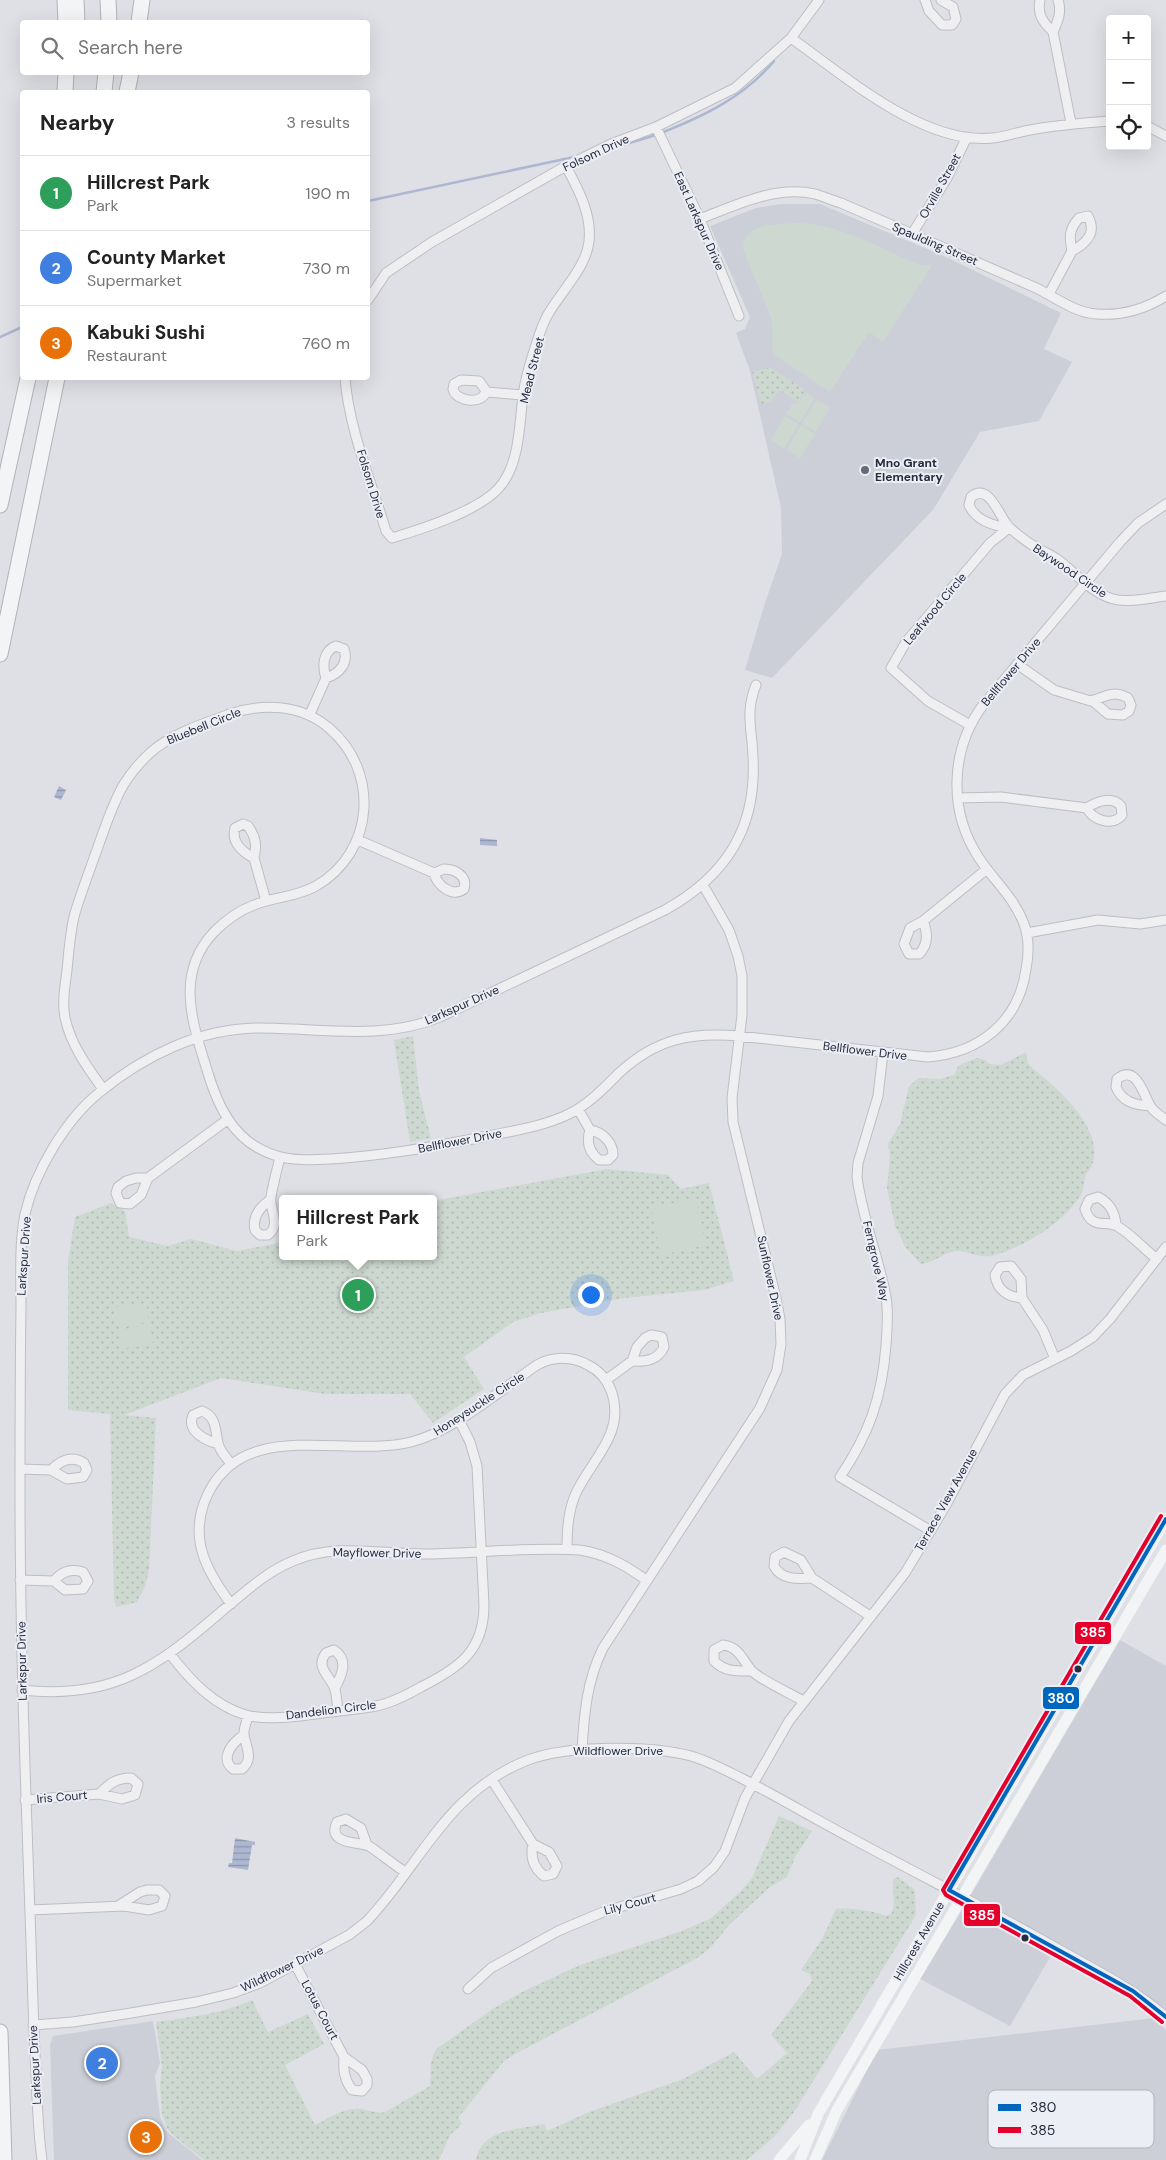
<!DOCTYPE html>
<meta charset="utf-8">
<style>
:root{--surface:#fff;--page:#f2f2f2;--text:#222;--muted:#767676;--line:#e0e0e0;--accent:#676a78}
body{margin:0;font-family:"DM Sans",sans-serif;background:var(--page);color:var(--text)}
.controls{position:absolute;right:15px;top:15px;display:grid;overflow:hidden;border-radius:5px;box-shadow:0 5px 20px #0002}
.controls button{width:45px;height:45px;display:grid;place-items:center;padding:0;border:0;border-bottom:1px solid var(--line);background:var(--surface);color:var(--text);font:25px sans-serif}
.you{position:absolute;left:590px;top:1294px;width:18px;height:18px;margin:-12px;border:4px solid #fff;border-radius:50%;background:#1a73e8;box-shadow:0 0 0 8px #1a73e833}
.badge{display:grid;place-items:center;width:32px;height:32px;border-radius:50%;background:var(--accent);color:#fff;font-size:16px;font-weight:700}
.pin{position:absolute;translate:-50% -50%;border:2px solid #fff;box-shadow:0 1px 5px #0006}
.popup{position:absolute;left:279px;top:1195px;width:158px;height:65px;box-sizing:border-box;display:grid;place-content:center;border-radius:5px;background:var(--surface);filter:drop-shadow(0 1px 4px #0005);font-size:16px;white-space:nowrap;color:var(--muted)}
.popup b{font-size:19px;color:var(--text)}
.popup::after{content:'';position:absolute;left:50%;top:100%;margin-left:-10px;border:10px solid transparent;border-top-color:var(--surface)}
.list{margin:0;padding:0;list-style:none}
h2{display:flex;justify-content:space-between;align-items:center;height:65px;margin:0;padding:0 20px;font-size:21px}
h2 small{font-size:16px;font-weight:400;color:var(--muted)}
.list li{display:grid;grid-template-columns:32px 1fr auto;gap:15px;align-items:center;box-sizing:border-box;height:75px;padding:0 20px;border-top:1px solid var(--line)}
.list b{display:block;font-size:19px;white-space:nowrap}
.list p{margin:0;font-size:16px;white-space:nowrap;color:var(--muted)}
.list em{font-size:16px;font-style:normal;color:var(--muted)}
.icon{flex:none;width:28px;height:28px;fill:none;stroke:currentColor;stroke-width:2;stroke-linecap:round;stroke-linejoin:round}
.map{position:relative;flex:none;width:1166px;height:2160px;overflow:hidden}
.search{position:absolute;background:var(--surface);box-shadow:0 5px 20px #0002;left:20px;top:20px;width:350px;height:55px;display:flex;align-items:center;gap:12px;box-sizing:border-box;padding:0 18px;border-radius:5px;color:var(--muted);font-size:19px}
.panel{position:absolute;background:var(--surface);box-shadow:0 5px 20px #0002;left:20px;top:90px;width:350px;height:290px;border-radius:5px}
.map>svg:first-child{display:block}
.built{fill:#cdcfd8}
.grass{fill:url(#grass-dots)}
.pitch{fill:#cdd8d0}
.water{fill:url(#water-rules)}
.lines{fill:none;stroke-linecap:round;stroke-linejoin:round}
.stream{stroke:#adb7d1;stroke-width:2.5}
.street-casing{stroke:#bdbec3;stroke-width:11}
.highway-casing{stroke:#b1b3ba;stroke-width:17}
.street{stroke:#efeff1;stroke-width:9}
.secondary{stroke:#f3f4f5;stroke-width:11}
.highway{stroke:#f3f4f5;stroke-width:15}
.bus-1-casing{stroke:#eceef5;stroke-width:8}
.bus-2-casing{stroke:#eceef5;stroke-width:8}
.bus-1{stroke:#0065bd;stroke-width:4}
.bus-2{stroke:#e4002b;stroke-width:4}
.poi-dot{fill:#676a78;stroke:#eceef5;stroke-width:2}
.bus-dot{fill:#262b3e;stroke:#eceef5;stroke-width:2}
.labels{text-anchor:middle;stroke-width:4;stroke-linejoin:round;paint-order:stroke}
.street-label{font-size:12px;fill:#262b3e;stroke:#eceef5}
.poi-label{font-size:12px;font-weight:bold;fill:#262b3e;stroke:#eceef5;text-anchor:start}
.key{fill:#eceef5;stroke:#b1b4be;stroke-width:1}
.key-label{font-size:14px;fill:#262b3e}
.line-badge{stroke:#eceef5;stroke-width:2}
.badge-label{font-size:14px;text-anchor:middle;font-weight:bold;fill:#fff}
</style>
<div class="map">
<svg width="1166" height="2160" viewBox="0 0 1166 2160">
<defs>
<pattern id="grass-dots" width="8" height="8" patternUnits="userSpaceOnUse" patternTransform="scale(1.25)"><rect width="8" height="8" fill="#cdd8d0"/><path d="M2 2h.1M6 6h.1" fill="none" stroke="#b0bab4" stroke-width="1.8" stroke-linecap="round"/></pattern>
<pattern id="water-rules" width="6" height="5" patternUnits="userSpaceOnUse" patternTransform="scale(1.25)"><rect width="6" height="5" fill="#adb7d1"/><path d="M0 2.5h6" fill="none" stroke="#8d95ab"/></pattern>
</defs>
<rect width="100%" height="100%" fill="#dfe0e5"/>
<path class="built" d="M781,204H820L944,256L1061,313L1044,349L1072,362L1039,421L980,432L933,510L772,678L745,670L765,603L782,554L781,508L750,371L736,333L745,329L750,317L710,226L756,208Z
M1120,1640L1166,1666V2009L1057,1945L1010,2026L920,1979L964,1907Z
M1154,2018L1166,2030V2160H822L877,2050Z
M153,2021L160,2063L155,2076L160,2117L167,2132L202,2160H54L50,2045L53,2036Z"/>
<path class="grass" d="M770,367L805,390L798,402L779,390L771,402L761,404L752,372Z
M413,1036L419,1091L431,1138L410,1142L394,1040Z
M1026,1052L1028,1064C1051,1084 1079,1105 1091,1135C1094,1143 1096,1156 1092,1165C1091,1168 1088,1171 1086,1174C1083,1181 1085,1189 1080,1196C1065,1222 1020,1250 990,1256C978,1258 968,1251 957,1251C944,1252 934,1263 921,1264L906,1248L895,1226L887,1188L890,1157L888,1144L900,1124L909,1086L919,1078L940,1079L954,1075L959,1065L977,1058L985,1060L990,1064L1001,1065Z
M607,1169L668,1175L681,1189L709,1183L734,1281L704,1290L624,1298L541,1313L513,1322L464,1357L484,1389L433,1423L410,1394H325L221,1378L124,1415L156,1418L149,1571L145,1586L137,1602L116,1607L114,1599L110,1414L68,1410V1261L75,1217L111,1203L125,1211L129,1237L168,1246L191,1239L237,1251L283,1242V1256H433V1201Z
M779,1816L812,1831L795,1857L787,1877L770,1887L729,1925L711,1947L699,1957L515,2054L503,2062L458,2118L462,2124L450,2135L439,2160H204L173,2135L167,2128L162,2114L160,2083L162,2066L156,2022C190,2017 221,2014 252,2000L268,2032L308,2014L324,2044L285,2065L315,2125C329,2118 344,2107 361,2109C369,2110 376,2114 385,2112L430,2086L431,2063L435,2050L494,2008L524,1991L580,1965L679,1932L710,1919L742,1890L752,1878Z
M898,1877L915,1890L916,1914L913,1920L794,2112L774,2137L747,2160H476C482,2128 518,2130 544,2124L547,2131L589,2112L683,2079L734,2052L757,2079L787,2053L771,2035L812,1981L810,1974L801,1970L822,1939L836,1909C844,1907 878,1911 885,1916L891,1914C897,1903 891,1891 894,1879Z"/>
<path class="pitch" d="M793,223C837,222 879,248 919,265H932L883,342L869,332L830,392L773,354L772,320L743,249C745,222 771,226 793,223Z
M806,392L815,398L800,422L786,414L794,402L798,404Z
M817,399L830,408L816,432L802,424Z
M785,416L799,424L784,449L771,440Z
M801,425L815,434L800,458L787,450Z
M696,1198L706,1245L661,1255L651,1208Z
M146,1303L149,1322L118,1326L115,1307Z
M150,1325L153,1344L121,1349L118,1330Z"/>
<path class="water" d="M59,786L66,790L61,800L54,797Z
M480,838L497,840V846L480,845Z
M235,1838L255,1842V1845H252L248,1870L228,1867L229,1863H232Z"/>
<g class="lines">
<path class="stream" d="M661,133C704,116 744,97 774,61
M616,147L656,135
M368,201L574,157
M0,337L22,327"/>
<g class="street-casing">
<path id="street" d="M925,0L929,11L942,25H952L956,19L953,7L941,0
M1040,0C1037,15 1043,22 1053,32
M1053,32L1071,123
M1053,32C1058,21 1062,12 1058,0
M791,38C845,76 923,145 992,138C1005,137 1018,132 1030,130C1056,125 1083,123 1110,121
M1147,126L1166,136
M656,127L700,219L739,316
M1088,216C1097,233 1087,243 1072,251C1069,237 1069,229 1079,218Z
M700,219C736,205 776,185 815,194C824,197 832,200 841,203C905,231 970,259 1034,287C1054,296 1074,313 1097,314C1122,316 1145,309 1166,296
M912,234L947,178L967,137
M1049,294L1072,251
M368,300L386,273L432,242L566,166L611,144L656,127L735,88L791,38L819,0
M345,378C349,429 371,481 386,531L392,538C422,529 476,512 498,489C520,465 519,426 523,396C525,380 530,363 535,348C538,338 542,326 547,316C559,294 587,267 589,241C592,214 578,189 566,166
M461,380L479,381L487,392C485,394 484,396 481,398C472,403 455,399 453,389L454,384Z
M487,392L523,395
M1009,528C994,526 975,520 969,505L971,497C990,481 1000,520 1010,528C1017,534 1025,541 1034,546C1041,551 1050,554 1057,559C1075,572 1091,593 1113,599C1129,603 1149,598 1166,596
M336,646L344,649C349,663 339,674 326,678C322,666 323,651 336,646Z
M1017,664L1054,690L1094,702L1108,714L1123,715L1129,711L1131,705L1128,698C1111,689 1105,698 1090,701
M310,714L326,678
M970,725L928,701L891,668L906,642L990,543L1009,528
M958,798L1001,797L1087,808C1097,801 1112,796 1121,806L1122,815C1113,827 1092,820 1087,808
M243,824L248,826C256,837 257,846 254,858C242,852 231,842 235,828Z
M358,840L434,873
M254,858L266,901
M444,869C455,869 468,876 464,889C452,898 437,885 434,873Z
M923,921C928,933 928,945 919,954H909L904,944L910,928L923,921L987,869
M1027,933L1098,920L1140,924L1166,920
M883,1053L878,1096L858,1163L857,1177C862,1216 877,1253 885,1292C889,1310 887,1328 886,1345C882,1398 869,1434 840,1477L931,1531
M103,1089C87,1067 71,1045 65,1018C62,1002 65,986 67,970C69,951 70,931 75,913C82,890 91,867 99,844C106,824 113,803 124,784C131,773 140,762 150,753C171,734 202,724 230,714C263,703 301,704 329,728C380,771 375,852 316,886C297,897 274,897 254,905C238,911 225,921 214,932C175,973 192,1022 207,1070C218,1107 234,1142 274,1155C292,1161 311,1160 330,1159C382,1156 432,1147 483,1137C512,1131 542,1127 569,1114C589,1104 604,1088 619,1073C656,1039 690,1032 739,1036L928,1057C979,1053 1019,1022 1026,969C1029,954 1029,938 1024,924C1014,897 994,881 979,858C948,811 950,750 983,705L1120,542L1138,523L1166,504
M1150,1106C1135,1105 1122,1102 1116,1087L1117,1079C1137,1063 1144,1097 1151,1107C1154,1112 1161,1116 1166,1120
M578,1109L590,1130C602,1132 613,1142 613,1155L608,1160H599C589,1152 586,1142 590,1130
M148,1178L141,1195L130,1204L120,1203L116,1193L118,1187L126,1181L136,1178H148L227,1120
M270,1200C260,1207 252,1217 255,1230L260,1235H268C282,1224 269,1210 271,1197C273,1184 277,1170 280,1157
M1116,1225C1115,1212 1110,1203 1098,1197L1089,1200L1085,1209C1092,1230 1105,1220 1117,1226C1131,1234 1144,1249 1157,1259
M1022,1298C1008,1297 997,1290 995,1275L1000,1267L1011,1266L1021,1279L1022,1298L1043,1330L1055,1359
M606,1380L632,1361L637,1347L645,1338L651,1335L662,1337L664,1347C658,1360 646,1362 632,1361
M218,1444C205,1440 186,1431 193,1415L202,1411C217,1417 215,1430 218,1443C219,1450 227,1458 231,1464
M20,1469L51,1470L67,1479L83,1477L87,1470L84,1463C72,1455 61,1460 51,1470
M812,1578C798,1579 781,1580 774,1566L775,1557L784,1552L801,1560L812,1578L870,1616
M20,1580L54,1581L65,1590L83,1589L88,1581L83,1572C71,1568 61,1572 54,1581
M231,1604C208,1573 190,1542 204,1503C237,1414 342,1459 411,1442C454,1431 500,1390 537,1365C553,1356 572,1356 588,1365C600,1371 608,1381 612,1393C625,1434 592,1459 576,1493C568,1511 567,1530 567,1549
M170,1654C190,1680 214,1706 246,1715C269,1721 299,1716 323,1713C340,1711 358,1709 376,1706C392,1703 407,1695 421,1687C459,1668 484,1651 484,1605L477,1466L470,1442L459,1420
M752,1671C737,1671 725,1672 714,1661V1650L723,1645C739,1647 742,1659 751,1670C758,1679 792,1694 803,1701
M335,1688C342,1675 349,1660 334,1650L326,1653C314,1668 332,1677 335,1690C337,1697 337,1704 338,1711
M22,1690C113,1700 157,1667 222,1611C245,1592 266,1572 293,1561C337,1542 383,1555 428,1554C478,1553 530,1547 580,1550C606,1554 625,1565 646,1580
M244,1735C233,1742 219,1758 233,1769H242C254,1759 246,1747 244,1735C243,1730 247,1721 248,1716
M582,1750C584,1714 587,1680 603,1648L760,1408L777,1370L781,1344L780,1319L776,1298L733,1122L732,1098L742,1015V976L738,956L729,930L703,885
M492,1780L533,1844L549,1852L557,1866L553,1874L544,1876C534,1868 530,1857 533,1844
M25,1800L99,1794L122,1799L135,1795L138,1784L131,1778C116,1778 109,1784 99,1794
M367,1845L361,1828L346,1819L337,1822C326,1845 360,1842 369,1846C381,1854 393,1864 405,1872
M30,1910L124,1906L149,1910L162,1906L165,1896L159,1890H147L140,1892L118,1906
M295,1964L344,2057L362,2070L367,2079V2085L362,2091L352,2090C344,2079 343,2070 344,2057
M468,1989L491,1968L558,1931L603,1912L681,1889L698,1881L714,1867L725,1851L745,1798L789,1721L905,1573L946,1505L1005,1394L1023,1375L1071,1351L1093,1337L1110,1319L1166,1247
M33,2025L73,2022L131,2013L196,2002L233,1993L260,1983L334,1943L349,1935L367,1921C422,1863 446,1792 528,1760C568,1745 650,1745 691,1756C708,1761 723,1769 739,1777C777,1796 813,1818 851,1838C923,1877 996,1913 1067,1954C1101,1973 1137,1991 1166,2017
M42,2160C38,2131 37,2102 36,2073C33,2020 32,1966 30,1913C25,1772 20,1631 20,1491C20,1430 20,1369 21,1308C21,1278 19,1244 25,1214C35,1171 66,1119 100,1092C145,1055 201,1028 260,1028C320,1028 382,1041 440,1017L665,910C726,876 757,828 753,757C752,729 745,712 756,685"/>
</g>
<g class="highway-casing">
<path id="highway" d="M65,0L66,22
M76,0L77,22
M108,0L109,22
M139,22L142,0
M65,92L66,72
M104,92L106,72
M127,92L131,72
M0,505L28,378
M0,654L57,378
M0,2032L4,2160"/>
</g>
<use href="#street" class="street"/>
<path class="secondary" d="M779,2160L809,2125
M800,2160L818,2114L1166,1519
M815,2160L837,2110L1166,1550"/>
<use href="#highway" class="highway"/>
<g class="bus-1-casing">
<path id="bus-1" d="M1166,1519L949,1890L1133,1991L1166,2017"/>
</g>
<g class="bus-2-casing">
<path id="bus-2" d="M1161,1516L943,1890L946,1895L1130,1996L1162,2022"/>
</g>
<use href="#bus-1" class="bus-1"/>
<use href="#bus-2" class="bus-2"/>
</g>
<circle class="poi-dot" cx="865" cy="470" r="5"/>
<g class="bus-dot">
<circle cx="1078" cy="1669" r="4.5"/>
<circle cx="1025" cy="1938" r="4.5"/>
</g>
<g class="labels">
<g class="street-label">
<text transform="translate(596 153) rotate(-25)" y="4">Folsom Drive</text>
<text transform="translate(940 186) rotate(-61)" y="4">Orville Street</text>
<text transform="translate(699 221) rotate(66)" y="4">East Larkspur Drive</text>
<text transform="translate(935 244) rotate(23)" y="4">Spaulding Street</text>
<text transform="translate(532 370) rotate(-76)" y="4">Mead Street</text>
<text transform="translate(371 484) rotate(73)" y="4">Folsom Drive</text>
<text transform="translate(1070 571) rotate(34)" y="4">Baywood Circle</text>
<text transform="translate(935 609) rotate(-50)" y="4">Leafwood Circle</text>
<text transform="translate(1011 672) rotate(-50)" y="4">Bellflower Drive</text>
<text transform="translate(204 726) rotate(-22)" y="4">Bluebell Circle</text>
<text transform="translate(462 1005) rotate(-24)" y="4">Larkspur Drive</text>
<text transform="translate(865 1051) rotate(7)" y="4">Bellflower Drive</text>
<text transform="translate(460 1141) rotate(-11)" y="4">Bellflower Drive</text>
<text transform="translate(24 1256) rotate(-86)" y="4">Larkspur Drive</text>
<text transform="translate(876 1261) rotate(77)" y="4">Ferngrove Way</text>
<text transform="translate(770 1278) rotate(78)" y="4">Sunflower Drive</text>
<text transform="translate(479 1404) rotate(-33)" y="4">Honeysuckle Circle</text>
<text transform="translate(946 1500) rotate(-61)" y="4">Terrace View Avenue</text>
<text transform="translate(377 1553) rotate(1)" y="4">Mayflower Drive</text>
<text transform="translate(22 1661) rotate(-91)" y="4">Larkspur Drive</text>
<text transform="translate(331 1710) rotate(-7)" y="4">Dandelion Circle</text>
<text x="618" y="1755">Wildflower Drive</text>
<text transform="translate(62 1797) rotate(-5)" y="4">Iris Court</text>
<text transform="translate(630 1904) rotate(-15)" y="4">Lily Court</text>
<text transform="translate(919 1941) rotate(-60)" y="4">Hillcrest Avenue</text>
<text transform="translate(282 1969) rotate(-26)" y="4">Wildflower Drive</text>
<text transform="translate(320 2010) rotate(62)" y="4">Lotus Court</text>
<text transform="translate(35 2065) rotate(-93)" y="4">Larkspur Drive</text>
</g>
<g class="poi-label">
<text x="875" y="467">Mno Grant<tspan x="875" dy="14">Elementary</tspan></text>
</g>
</g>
<rect x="988" y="2090" width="166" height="58" rx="8" class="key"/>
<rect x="998" y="2104" width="23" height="7" fill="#0065bd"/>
<rect x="998" y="2127" width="23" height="6" fill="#e4002b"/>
<g class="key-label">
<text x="1030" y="2112">380</text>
<text x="1030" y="2135">385</text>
</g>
<g class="line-badge">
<rect x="1074" y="1621" width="38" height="24" rx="5" fill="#e4002b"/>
<rect x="1042" y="1686" width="38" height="24" rx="5" fill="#0065bd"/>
<rect x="963" y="1903" width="38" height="24" rx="5" fill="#e4002b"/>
</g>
<g class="badge-label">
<text x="1093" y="1637">385</text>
<text x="1061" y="1703">380</text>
<text x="982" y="1920">385</text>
</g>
</svg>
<div class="controls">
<button>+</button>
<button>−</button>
<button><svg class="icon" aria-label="locate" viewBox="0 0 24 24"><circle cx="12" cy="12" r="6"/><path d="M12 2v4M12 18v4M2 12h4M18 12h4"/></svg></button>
</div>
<div class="you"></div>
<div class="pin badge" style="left:358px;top:1295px;background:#2e9e5b">1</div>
<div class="popup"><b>Hillcrest Park</b>Park</div>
<div class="pin badge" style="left:102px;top:2063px;background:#3f7fe0">2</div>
<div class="pin badge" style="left:146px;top:2137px;background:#e8710a">3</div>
<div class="search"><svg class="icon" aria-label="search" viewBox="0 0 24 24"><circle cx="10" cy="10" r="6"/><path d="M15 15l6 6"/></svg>Search here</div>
<section class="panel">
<h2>Nearby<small>3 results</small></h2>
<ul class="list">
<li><span class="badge" style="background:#2e9e5b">1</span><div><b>Hillcrest Park</b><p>Park</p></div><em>190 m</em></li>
<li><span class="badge" style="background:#3f7fe0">2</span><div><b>County Market</b><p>Supermarket</p></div><em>730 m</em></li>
<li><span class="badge" style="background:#e8710a">3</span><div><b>Kabuki Sushi</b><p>Restaurant</p></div><em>760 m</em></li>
</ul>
</section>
</div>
